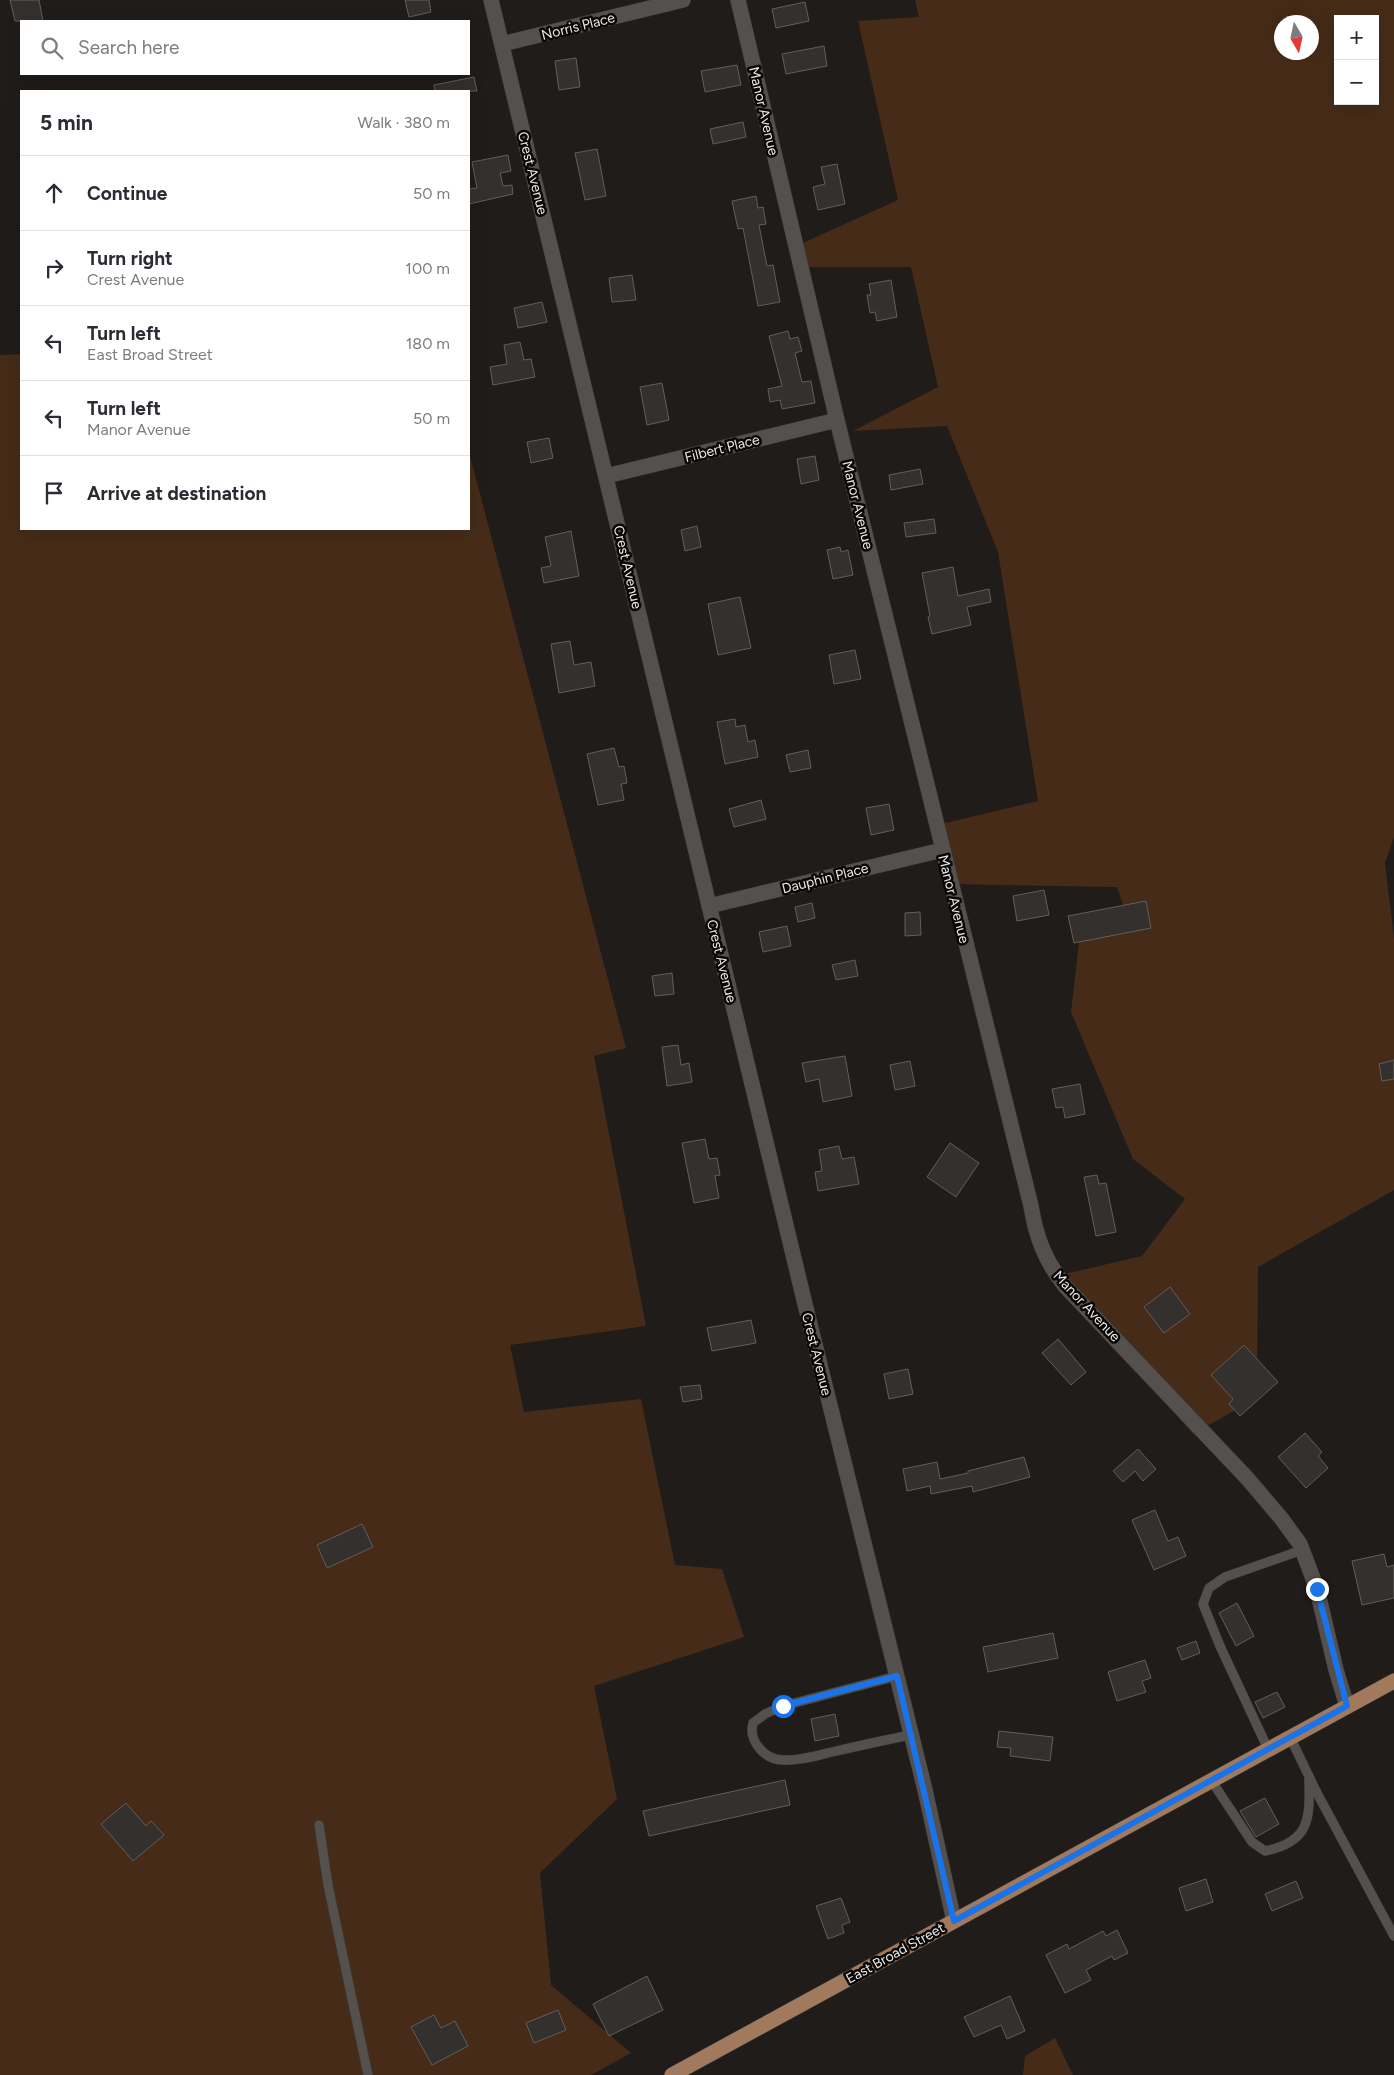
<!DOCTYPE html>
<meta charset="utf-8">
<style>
:root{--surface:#fff;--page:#f7f7f7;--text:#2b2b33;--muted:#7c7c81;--line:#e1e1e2}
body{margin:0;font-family:Figtree,sans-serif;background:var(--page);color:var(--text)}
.controls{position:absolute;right:15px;top:15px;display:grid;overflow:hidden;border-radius:0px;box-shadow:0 5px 20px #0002}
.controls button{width:45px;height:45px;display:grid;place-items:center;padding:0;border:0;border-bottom:1px solid var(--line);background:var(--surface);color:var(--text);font:25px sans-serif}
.compass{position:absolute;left:1274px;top:15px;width:45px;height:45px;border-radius:50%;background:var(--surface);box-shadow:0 5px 20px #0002;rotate:171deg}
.stop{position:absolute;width:15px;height:15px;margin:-11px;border:4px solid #1a73e8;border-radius:50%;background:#fff}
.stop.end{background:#1a73e8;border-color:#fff;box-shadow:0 1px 5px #0008}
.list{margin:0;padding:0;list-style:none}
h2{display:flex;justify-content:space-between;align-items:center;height:65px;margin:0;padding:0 20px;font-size:21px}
h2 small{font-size:16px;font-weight:400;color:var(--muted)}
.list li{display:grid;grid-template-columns:32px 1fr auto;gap:15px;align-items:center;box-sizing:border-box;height:75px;padding:0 20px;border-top:1px solid var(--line)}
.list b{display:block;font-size:19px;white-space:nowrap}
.list p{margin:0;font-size:16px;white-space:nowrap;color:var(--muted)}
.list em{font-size:16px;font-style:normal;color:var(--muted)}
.icon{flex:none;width:28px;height:28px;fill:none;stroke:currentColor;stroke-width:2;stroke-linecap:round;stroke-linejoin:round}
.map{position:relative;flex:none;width:1394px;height:2075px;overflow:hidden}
.search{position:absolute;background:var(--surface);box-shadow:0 5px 20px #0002;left:20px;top:20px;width:450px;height:55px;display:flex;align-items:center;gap:12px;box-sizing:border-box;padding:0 18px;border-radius:0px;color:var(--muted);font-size:19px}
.panel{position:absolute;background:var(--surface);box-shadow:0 5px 20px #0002;left:20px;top:90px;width:450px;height:440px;border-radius:0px}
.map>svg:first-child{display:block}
.green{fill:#462c18;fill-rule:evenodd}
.building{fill:#34302e;stroke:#625e5c}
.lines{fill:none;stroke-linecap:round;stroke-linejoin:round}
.service-casing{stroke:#3b3837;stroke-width:10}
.minor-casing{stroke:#3b3837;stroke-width:16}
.tertiary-casing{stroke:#3b3837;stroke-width:16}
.primary-casing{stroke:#3b3837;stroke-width:16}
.service{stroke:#54504d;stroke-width:9}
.minor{stroke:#54504d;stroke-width:15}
.tertiary{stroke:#54504d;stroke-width:15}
.primary{stroke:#a17a5e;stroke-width:15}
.route{stroke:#1a73e8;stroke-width:6}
.labels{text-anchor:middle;stroke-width:5;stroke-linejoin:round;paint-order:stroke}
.street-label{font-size:14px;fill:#eceae9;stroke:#080706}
</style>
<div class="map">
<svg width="1394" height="2075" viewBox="0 0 1394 2075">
<rect width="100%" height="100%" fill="#1f1c19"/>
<path class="green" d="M915,0H1394V837L1385,863L1394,938V1190L1258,1267L1257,1398L1193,1434L1056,1276L1142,1256L1185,1199L1133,1159L1071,1012L1081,924L1125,910L1117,887L950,884L937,825L1038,801L998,552L947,426L853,431L938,387L911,267H802L796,246L898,200L858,21L919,17ZM1338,19H1375V101H1338ZM1282,22H1312V52H1282Z
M21,354V529H469V452L626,1048L594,1056L646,1326L510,1345L524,1412L641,1399L675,1565L722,1569L744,1637L594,1686L617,1799L540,1873L551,1985L631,2053L591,2075H0V355Z
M1055,2038L1073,2075H1023L1025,2056Z"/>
<path class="building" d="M10,0H39L43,21H15Z
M405,0H429L431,12L409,17Z
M805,2L809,21L776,28L772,9Z
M824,46L827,66L786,74L782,54Z
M576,58L580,87L559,90L555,61Z
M737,65L741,85L705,92L701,71Z
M474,77L477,91H435L434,85Z
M743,122L746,137L713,144L710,129Z
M597,149L606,196L585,200L575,153Z
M508,155L511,171L500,173L503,186L512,185L513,194L469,204V189L477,188L472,162Z
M837,164L845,204L818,210L813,187L825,184L821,167Z
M756,196L758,208L763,207L766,224L759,225L767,266L773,265L780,302L758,306L743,228L738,229L732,201Z
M632,275L636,300L612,302L609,278Z
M891,280L897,317L877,321L875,312L870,313L867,295H871L869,284Z
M542,302L547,322L518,328L514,308Z
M788,331L790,339L798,337L802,351L795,353L802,382L811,381L815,403L782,409L780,400L770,402L768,389L782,386L769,336Z
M520,342L524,360L531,359L535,377L493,385L490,367L507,364L504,345Z
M662,383L669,420L647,425L640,387Z
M549,438L553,458L531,463L527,442Z
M815,456L819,480L801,484L797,459Z
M920,469L923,484L891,490L889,475Z
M934,519L936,533L906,537L904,523Z
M697,526L701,547L685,551L681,530Z
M571,531L579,576L544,583L541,568L551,566L545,537Z
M840,547L841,552L848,550L853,575L833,579L827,550Z
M953,567L958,596L989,589L991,602L967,607L971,625L932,634L928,617L930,616L922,573Z
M740,597L751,648L718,655L708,604Z
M570,641L574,665L591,662L595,686L559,693L551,644Z
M855,650L861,679L834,684L829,655Z
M735,719L736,727L745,725L748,742L755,740L758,757L725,764L717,722Z
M614,748L619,767L624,766L627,783L621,784L624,800L598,805L587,754Z
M808,750L811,768L790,772L786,755Z
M761,800L766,819L734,827L729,809Z
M889,804L894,830L871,835L866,808Z
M1044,890L1049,915L1017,921L1013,896Z
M1146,901L1151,928L1074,943L1068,916Z
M812,903L815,918L798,922L795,907Z
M920,912L921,935L905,936V913Z
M787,926L791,946L763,952L759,932Z
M855,960L858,976L836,980L832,965Z
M672,973L674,994L655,996L652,976Z
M678,1045L681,1065L689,1063L692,1082L667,1086L662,1047Z
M845,1056L852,1096L823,1102L819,1079L806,1082L802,1063Z
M1394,1060V1079L1382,1081L1379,1064Z
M910,1061L915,1086L895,1090L890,1065Z
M1080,1084L1085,1114L1065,1118L1063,1107L1056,1108L1052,1089Z
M705,1139L709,1159L717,1158L720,1175L715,1176L719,1198L694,1203L682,1143Z
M950,1143L979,1163L956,1197L927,1177Z
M839,1146L842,1159L854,1157L859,1184L818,1191L815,1172L822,1171L819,1150Z
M1097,1175L1099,1184L1106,1183L1116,1232L1096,1236L1084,1177Z
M1170,1287L1190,1314L1164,1333L1144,1307Z
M751,1320L756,1343L712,1351L707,1328Z
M1058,1339L1086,1372L1071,1385L1042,1353Z
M1244,1345L1278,1382L1240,1416L1229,1404L1233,1399L1211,1375Z
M908,1369L913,1394L889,1399L884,1374Z
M700,1385L702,1399L683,1402L680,1387Z
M1305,1433L1322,1452L1318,1456L1328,1468L1306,1488L1278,1457Z
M1138,1449L1156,1469L1143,1481L1135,1471L1123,1482L1113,1471Z
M1024,1457L1030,1477L973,1492L972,1486L931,1494L930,1486L907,1491L903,1469L937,1462L940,1479L968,1473V1471Z
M1155,1510L1168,1541L1178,1537L1186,1556L1154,1570L1132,1520Z
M362,1524L373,1547L327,1568L317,1545Z
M1384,1554L1387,1567L1394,1565V1598L1362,1605L1352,1561Z
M1237,1603L1254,1636L1236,1646L1219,1613Z
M1053,1633L1058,1658L988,1672L983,1647Z
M1196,1641L1200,1653L1182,1660L1177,1648Z
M1145,1660L1151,1678L1142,1681L1146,1692L1117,1701L1108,1672Z
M1277,1692L1285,1707L1263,1718L1255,1702Z
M835,1714L839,1736L815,1741L811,1719Z
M999,1731L1053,1737L1050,1761L1010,1756L1011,1748L997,1747Z
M785,1780L790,1805L649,1836L643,1811Z
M1265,1798L1279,1824L1256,1837L1240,1811Z
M126,1803L146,1826L151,1821L164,1835L133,1861L101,1824Z
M1206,1879L1213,1902L1186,1911L1179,1888Z
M1296,1881L1303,1898L1272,1911L1265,1894Z
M841,1898L850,1922L842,1925L844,1933L828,1939L816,1906Z
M1117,1930L1128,1953L1114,1960L1112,1956L1086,1970L1091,1980L1065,1993L1046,1955L1067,1944L1069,1949L1103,1931L1106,1936Z
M647,1976L663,2010L609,2036L593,2004Z
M1010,1996L1025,2031L1007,2039L1001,2025L974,2037L964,2017Z
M558,2010L566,2030L534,2043L526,2023Z
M434,2015L441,2028L455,2021L468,2046L432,2065L411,2027Z"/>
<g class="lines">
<g class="service-casing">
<path id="service" d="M897,1676L783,1706L765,1714L753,1723C748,1741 765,1760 783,1760C799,1761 816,1756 832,1752C858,1746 885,1740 911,1735
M1290,1737L1317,1793L1394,1936
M1268,1749L1220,1646L1203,1604L1209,1588L1225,1577L1302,1550
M1211,1780L1252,1842L1265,1851C1310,1842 1310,1819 1309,1779
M319,1825L328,1885L368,2075"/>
</g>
<g class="minor-casing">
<path id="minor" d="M738,0L837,420L1031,1206C1036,1237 1045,1261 1065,1286L1247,1478L1281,1518L1300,1544L1317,1589L1336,1670L1347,1706
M502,44L683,0
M606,476L837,420
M709,906L942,850"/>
</g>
<g class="tertiary-casing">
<path id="tertiary" d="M491,0L804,1300L925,1790L954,1921"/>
</g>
<g class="primary-casing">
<path id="primary" d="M672,2075L1394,1681"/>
</g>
<use href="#service" class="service"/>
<use href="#minor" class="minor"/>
<use href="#tertiary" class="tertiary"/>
<use href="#primary" class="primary"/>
</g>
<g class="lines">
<path class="route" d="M783,1706L897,1676L954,1921L1347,1706L1317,1589"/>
</g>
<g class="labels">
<g class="street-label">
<text transform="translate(578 26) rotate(-14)" y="5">Norris Place</text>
<text transform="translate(764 111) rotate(77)" y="5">Manor Avenue</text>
<text transform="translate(533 173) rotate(76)" y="5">Crest Avenue</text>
<text transform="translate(722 448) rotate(-14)" y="5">Filbert Place</text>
<text transform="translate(858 505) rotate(76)" y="5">Manor Avenue</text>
<text transform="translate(628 567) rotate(77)" y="5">Crest Avenue</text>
<text transform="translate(825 878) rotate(-14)" y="5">Dauphin Place</text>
<text transform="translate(954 899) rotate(76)" y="5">Manor Avenue</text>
<text transform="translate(722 961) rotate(76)" y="5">Crest Avenue</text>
<text transform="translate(1087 1306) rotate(47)" y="5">Manor Avenue</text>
<text transform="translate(817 1354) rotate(76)" y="5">Crest Avenue</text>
<text transform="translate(895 1953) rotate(-29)" y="5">East Broad Street</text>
</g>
</g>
</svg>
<div class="controls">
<button>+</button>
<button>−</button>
</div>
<svg class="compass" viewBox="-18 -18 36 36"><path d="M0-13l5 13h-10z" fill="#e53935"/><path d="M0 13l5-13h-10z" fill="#7c7c81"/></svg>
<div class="stop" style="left:783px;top:1706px"></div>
<div class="stop end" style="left:1317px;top:1589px"></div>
<div class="search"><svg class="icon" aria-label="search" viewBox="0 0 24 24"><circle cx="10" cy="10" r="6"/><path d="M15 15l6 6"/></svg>Search here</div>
<section class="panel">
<h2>5 min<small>Walk · 380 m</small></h2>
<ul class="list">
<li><svg class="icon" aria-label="ahead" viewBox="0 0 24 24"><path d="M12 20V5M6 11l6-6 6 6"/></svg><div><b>Continue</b></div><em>50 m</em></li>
<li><svg class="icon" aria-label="right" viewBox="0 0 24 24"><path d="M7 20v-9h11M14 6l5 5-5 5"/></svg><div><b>Turn right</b><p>Crest Avenue</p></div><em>100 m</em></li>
<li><svg class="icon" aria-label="left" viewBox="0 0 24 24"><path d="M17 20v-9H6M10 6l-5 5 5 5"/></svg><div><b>Turn left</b><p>East Broad Street</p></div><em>180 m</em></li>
<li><svg class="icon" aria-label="left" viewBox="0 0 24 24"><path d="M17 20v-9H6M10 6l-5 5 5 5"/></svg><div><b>Turn left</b><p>Manor Avenue</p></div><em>50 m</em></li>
<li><svg class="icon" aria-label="arrive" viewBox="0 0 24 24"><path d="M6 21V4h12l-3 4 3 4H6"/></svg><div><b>Arrive at destination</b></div></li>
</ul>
</section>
</div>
